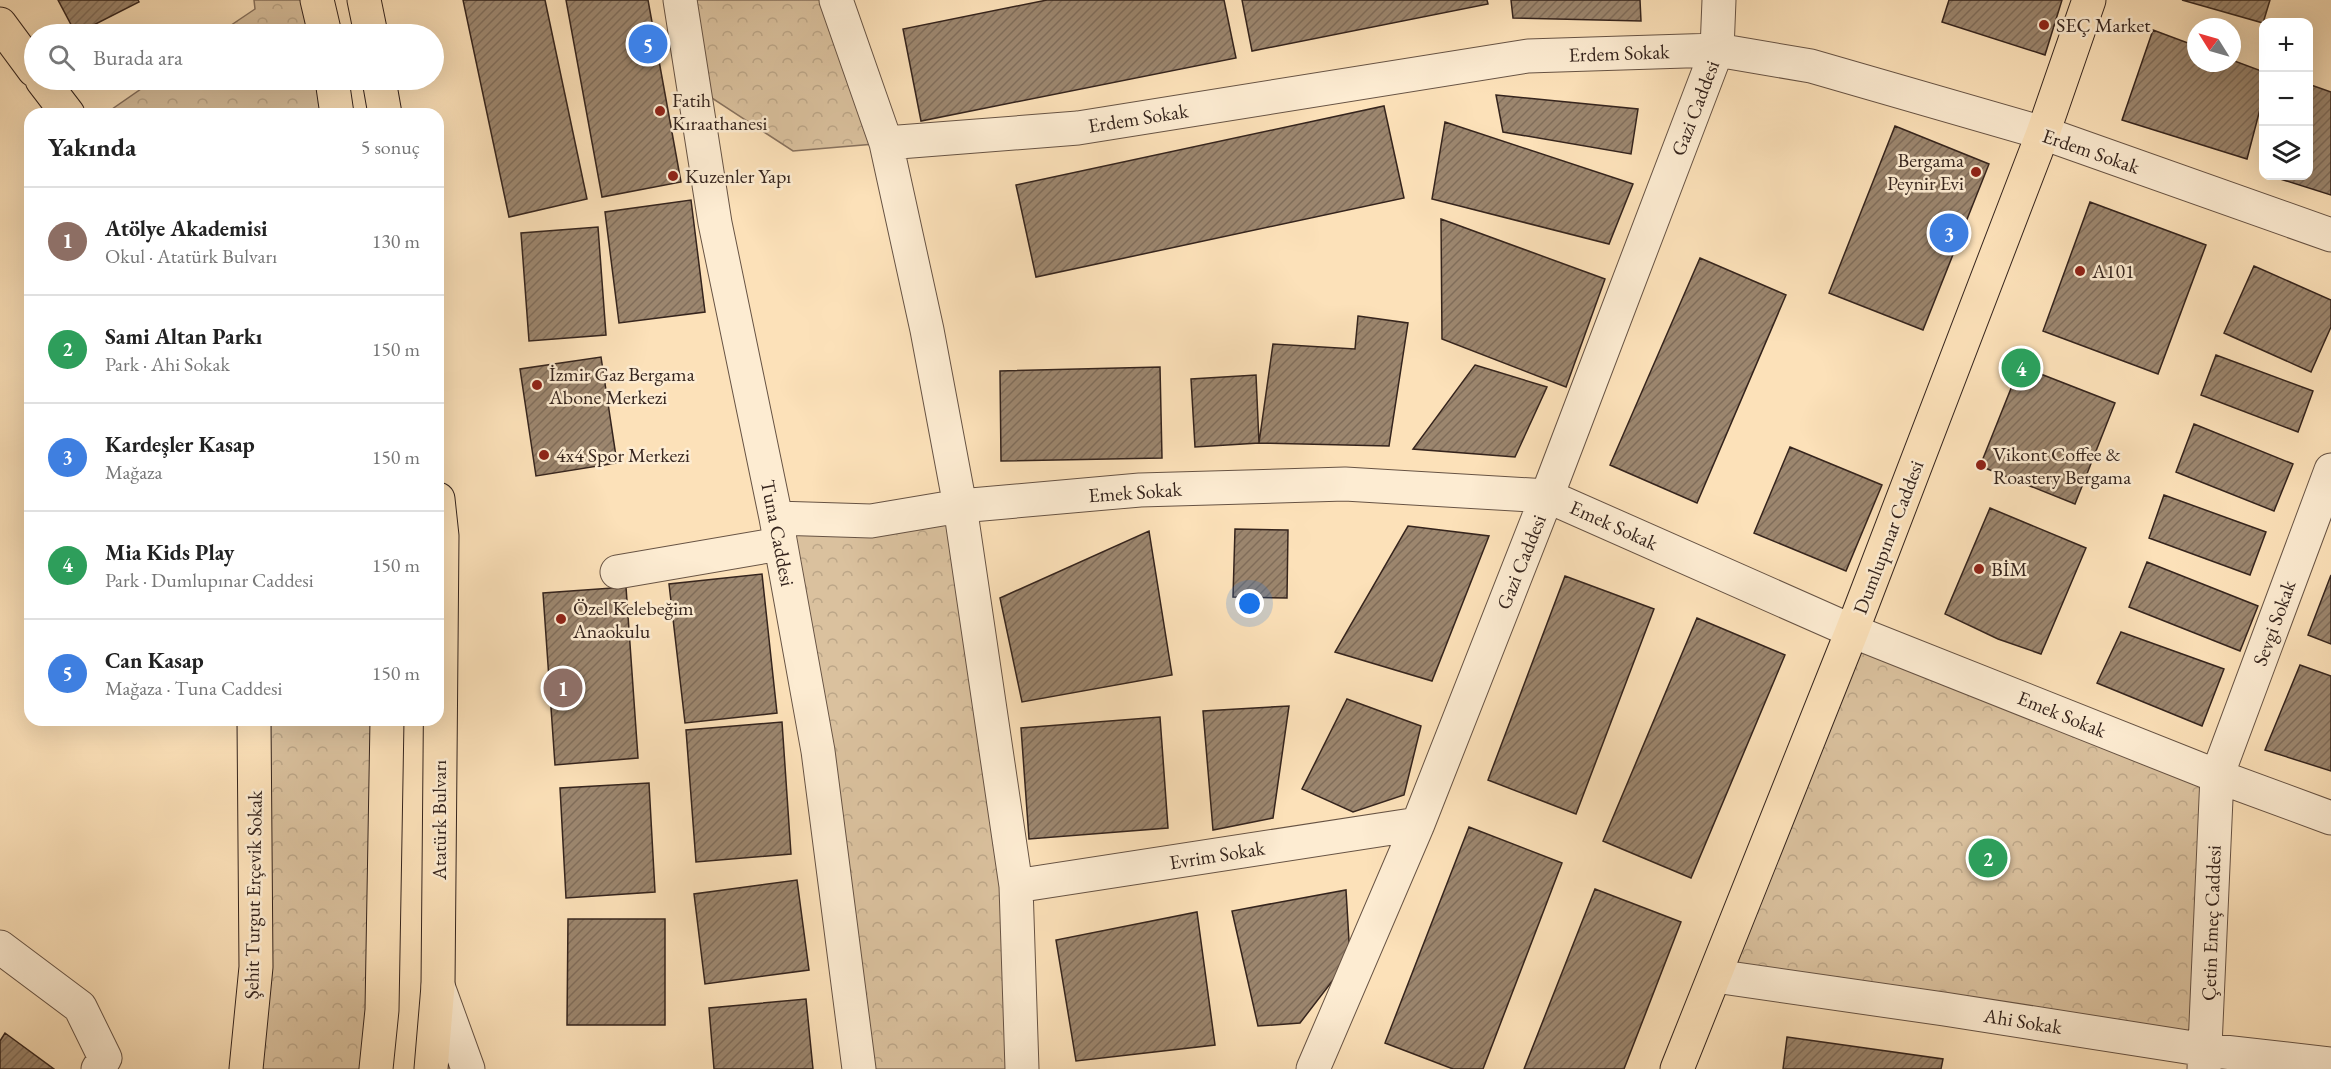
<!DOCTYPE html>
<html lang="tr">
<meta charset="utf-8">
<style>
:root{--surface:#fff;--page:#f2f2f2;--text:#222;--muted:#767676;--line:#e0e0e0;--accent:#111827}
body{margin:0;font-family:"EB Garamond",serif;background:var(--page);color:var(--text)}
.controls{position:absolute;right:18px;top:18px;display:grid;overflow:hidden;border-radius:12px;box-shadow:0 6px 24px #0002}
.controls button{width:54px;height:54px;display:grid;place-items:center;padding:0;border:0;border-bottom:2px solid var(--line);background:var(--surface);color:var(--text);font:30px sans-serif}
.compass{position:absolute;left:2187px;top:18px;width:54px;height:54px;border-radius:50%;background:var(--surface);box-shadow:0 6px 24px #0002;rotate:307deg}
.you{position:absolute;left:1250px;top:604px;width:21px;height:21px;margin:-15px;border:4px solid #fff;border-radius:50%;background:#1a73e8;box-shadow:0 0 0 9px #1a73e833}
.badge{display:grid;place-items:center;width:39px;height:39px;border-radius:50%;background:var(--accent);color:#fff;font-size:20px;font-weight:700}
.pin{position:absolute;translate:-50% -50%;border:3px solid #fff;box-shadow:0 2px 6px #0006}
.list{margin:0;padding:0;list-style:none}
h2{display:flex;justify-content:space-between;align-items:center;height:78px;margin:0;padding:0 24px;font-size:26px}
h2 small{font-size:20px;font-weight:400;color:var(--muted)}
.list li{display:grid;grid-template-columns:39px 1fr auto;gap:18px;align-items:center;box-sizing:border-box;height:108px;padding:0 24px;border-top:2px solid var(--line)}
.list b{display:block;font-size:22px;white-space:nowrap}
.list p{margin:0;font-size:20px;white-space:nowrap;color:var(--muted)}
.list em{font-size:20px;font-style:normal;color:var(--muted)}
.icon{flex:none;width:33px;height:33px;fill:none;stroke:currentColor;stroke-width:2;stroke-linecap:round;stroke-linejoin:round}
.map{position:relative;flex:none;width:2331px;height:1069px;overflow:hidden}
.search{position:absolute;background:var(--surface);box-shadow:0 6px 24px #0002;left:24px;top:24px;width:420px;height:66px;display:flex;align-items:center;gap:15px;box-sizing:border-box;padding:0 21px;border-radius:33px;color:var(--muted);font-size:22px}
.panel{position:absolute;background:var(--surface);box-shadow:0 6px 24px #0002;left:24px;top:108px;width:420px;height:618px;border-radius:18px}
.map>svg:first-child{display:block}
.forest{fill:url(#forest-crowns);stroke:#88725e;stroke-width:1.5}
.building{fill:url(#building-hatch);stroke:#35241d;stroke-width:1.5}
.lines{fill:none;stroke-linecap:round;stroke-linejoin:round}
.minor-casing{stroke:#675344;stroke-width:35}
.major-casing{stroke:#35241d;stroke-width:35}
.minor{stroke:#fdecd2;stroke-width:33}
.major{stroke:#fce1b9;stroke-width:33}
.poi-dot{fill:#8f2418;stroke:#fdecd2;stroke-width:2}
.labels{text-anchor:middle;stroke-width:5;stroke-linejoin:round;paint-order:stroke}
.poi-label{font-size:20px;fill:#35241d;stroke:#fdecd2;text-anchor:start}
.street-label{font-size:20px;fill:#35241d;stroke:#fdecd2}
</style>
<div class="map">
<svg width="2331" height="1069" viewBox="0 0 2331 1069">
<defs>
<pattern id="forest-crowns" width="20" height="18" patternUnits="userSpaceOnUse" patternTransform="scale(1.5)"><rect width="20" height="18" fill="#dac19e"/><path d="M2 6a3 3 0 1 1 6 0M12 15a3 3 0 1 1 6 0" fill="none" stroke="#bca688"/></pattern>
<pattern id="building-hatch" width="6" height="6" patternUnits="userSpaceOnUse" patternTransform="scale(1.5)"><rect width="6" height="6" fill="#9c866e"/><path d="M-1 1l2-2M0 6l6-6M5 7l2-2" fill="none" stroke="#806d5a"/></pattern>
</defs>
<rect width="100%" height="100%" fill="#fce1b9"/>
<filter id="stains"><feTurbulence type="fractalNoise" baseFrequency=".00333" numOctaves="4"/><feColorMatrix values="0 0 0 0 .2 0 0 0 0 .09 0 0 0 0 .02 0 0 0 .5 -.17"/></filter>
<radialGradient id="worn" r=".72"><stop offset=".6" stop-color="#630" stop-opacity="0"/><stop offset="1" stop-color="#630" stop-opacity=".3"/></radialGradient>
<path class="forest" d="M254,0H317L325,34H218L255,9Z
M680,0H836L886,143L793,151L695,87Z
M154,80H332L337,114H105Z
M960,506L1022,1069H860L776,518Z
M1852,631L2217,776L2206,1050L1715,976Z
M254,720H387L376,1069H246Z"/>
<path class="building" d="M58,0H138L139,2L76,34Z
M463,0H545L587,199L509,217Z
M566,0H648L681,182L602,197Z
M1047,0H1224L1236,58L921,121L903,29Z
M1242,0H1487L1488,4L1252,51Z
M1511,0H1640L1641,21L1513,18Z
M1949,0H2062L2045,55L1942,22Z
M2182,0H2270L2263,23Z
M2153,30L2196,46V63H2232V60L2264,72V94L2247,159L2122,120Z
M2311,85L2331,92V195L2277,178L2278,176H2308V93Z
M1496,95L1638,109L1631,154L1503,132Z
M1384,106L1404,198L1036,277L1016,185Z
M1445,122L1633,184L1609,244L1432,199Z
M1895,126L1989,164L1923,330L1829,293Z
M691,200L705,312L619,323L605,212Z
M2090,202L2206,245L2158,374L2043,331Z
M1441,219L1605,279L1566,387L1442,339Z
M598,227L606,335L529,341L521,233Z
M1700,258L1786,295L1697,503L1610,465Z
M2254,266L2331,300V327L2311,372L2224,333Z
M1358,316L1408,323L1389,446L1259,443L1273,344L1355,349Z
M2216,355L2313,391L2298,432L2201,395Z
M601,357L617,463L536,476L520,369Z
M1475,365L1547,387L1515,457L1413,449Z
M2020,366L2115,403L2075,504L1980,466Z
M1160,367L1162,458L1001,461L1000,371Z
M1256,375L1259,443L1195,447L1191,379Z
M2194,424L2293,464L2274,511L2176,472Z
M1790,447L1882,485L1846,571L1754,533Z
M2164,495L2266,532L2250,575L2149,538Z
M1990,508L2086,548L2041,654L1998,639L1945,614Z
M1408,526L1489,536L1432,681L1335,652Z
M1235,529L1288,530L1287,598L1233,597Z
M1149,531L1172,675L1022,702L1000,598Z
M2147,562L2258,606L2240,651L2129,607Z
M762,574L777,713L685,723L669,584Z
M2331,575V644L2308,635Z
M1565,576L1654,609L1576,814L1488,780Z
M626,587L638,758L555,765L543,593Z
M1697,618L1785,655L1691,878L1603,841Z
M2121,632L2224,669L2202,726L2097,683Z
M2300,665L2331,676V771L2265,750Z
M1347,699L1421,726L1404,795L1353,812L1302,789Z
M1289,706L1273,818L1213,830L1203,711Z
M1160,717L1168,828L1029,839L1021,728Z
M782,722L791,854L696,862L686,730Z
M649,783L655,892L566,898L560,788Z
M1469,827L1562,863L1483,1069H1453L1385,1043Z
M797,880L809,970L705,984L694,894Z
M1595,889L1681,922L1624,1069H1524Z
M1346,890L1350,958L1300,1023L1258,1026L1232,911Z
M1197,912L1215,1045L1076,1061L1056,940Z
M568,919H665V1025H567Z
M806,999L813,1069H714L709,1008Z
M5,1033L54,1069H0V1041Z
M1787,1037L1943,1059L1941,1069H1783Z"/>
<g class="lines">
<g class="minor-casing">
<path id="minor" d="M680,0L715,223L776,518L818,751L859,1069
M836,0L886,143L927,330L960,506L1016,886L1022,1069
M886,143L1078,128L1528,56L1717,50L1811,66L2043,133L2331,235
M776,518L871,521L960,506L1140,490L1345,484L1547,496L1852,631L2217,776L2331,818
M617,572L780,544
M1016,886L1418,824
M0,947L80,1007L105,1058L98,1069
M1715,976L1944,1009L2206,1050L2331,1064
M438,986L468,1069
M1313,1069L1418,824L1547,496L1717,50L1719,0
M2204,1069L2217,776L2331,470"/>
</g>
<g class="major-casing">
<path id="major" d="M317,0L325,34
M364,0L371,34
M0,24L34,70
M42,80L68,114
M332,80L337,114
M379,80L385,114
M246,1069L256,967L254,720
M376,1069L382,1010L387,720
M431,1069L438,986L442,536L438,499
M1677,1069L1852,631L2043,133L2089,0"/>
</g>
<use href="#minor" class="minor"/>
<use href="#major" class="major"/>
</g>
<g class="poi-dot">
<circle cx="2044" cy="25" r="6"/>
<circle cx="660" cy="111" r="6"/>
<circle cx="1976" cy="172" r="6"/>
<circle cx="673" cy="176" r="6"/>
<circle cx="2080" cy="271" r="6"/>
<circle cx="537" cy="385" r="6"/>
<circle cx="544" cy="455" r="6"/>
<circle cx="1981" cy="465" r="6"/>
<circle cx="1979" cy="569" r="6"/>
<circle cx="561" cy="619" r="6"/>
</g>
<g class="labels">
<g class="poi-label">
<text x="2056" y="32">SEÇ Market</text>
<text x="672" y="107">Fatih<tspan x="672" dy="23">Kıraathanesi</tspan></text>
<text x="1964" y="167" text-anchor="end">Bergama<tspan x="1964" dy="23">Peynir Evi</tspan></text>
<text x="685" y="183">Kuzenler Yapı</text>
<text x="2092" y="278">A101</text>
<text x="549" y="381">İzmir Gaz Bergama<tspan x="549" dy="23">Abone Merkezi</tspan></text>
<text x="1993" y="461">Vikont Coffee &amp;<tspan x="1993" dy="23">Roastery Bergama</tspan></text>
<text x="556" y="462">4x4 Spor Merkezi</text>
<text x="1991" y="576">BİM</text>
<text x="573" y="615">Özel Kelebeğim<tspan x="573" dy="23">Anaokulu</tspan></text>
</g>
<g class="street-label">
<text transform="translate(1619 53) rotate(-2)" y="7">Erdem Sokak</text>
<text transform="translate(1695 108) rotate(-69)" y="7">Gazi Caddesi</text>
<text transform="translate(1138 118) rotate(-9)" y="7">Erdem Sokak</text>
<text transform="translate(2091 151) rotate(19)" y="7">Erdem Sokak</text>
<text transform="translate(1135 492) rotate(-4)" y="7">Emek Sokak</text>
<text transform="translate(1614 525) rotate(24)" y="7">Emek Sokak</text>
<text transform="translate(778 533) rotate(79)" y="7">Tuna Caddesi</text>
<text transform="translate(1888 537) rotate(-69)" y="7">Dumlupınar Caddesi</text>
<text transform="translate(1521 562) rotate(-68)" y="7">Gazi Caddesi</text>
<text transform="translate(2274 623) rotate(-70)" y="7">Sevgi Sokak</text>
<text transform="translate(2062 714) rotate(22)" y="7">Emek Sokak</text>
<text transform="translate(439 820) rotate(-90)" y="7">Atatürk Bulvarı</text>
<text transform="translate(1217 855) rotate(-9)" y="7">Evrim Sokak</text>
<text transform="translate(253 895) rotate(-89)" y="7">Şehit Turgut Erçevik Sokak</text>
<text transform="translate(2211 923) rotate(-88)" y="7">Çetin Emeç Caddesi</text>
<text transform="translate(2023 1021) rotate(9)" y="7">Ahi Sokak</text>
</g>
</g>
<rect width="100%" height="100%" filter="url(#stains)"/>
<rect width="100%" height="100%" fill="url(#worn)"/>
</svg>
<div class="controls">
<button>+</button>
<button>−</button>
<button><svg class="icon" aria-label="layers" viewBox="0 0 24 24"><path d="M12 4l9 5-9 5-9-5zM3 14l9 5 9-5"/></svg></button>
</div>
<svg class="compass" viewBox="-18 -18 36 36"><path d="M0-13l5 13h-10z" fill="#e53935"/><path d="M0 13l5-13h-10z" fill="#767676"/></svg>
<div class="you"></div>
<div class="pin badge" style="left:563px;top:688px;background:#8d6e63">1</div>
<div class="pin badge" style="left:1988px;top:858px;background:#2e9e5b">2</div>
<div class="pin badge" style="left:1949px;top:233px;background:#3f7fe0">3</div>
<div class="pin badge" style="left:2021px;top:368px;background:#2e9e5b">4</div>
<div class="pin badge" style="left:648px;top:44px;background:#3f7fe0">5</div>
<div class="search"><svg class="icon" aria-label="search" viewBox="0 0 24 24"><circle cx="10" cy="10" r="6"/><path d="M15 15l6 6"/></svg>Burada ara</div>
<section class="panel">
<h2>Yakında<small>5 sonuç</small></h2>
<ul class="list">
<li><span class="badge" style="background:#8d6e63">1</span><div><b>Atölye Akademisi</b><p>Okul · Atatürk Bulvarı</p></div><em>130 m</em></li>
<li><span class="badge" style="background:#2e9e5b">2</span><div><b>Sami Altan Parkı</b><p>Park · Ahi Sokak</p></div><em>150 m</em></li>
<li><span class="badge" style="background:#3f7fe0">3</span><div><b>Kardeşler Kasap</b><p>Mağaza</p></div><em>150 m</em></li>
<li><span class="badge" style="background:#2e9e5b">4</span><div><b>Mia Kids Play</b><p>Park · Dumlupınar Caddesi</p></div><em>150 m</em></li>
<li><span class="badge" style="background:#3f7fe0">5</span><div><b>Can Kasap</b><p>Mağaza · Tuna Caddesi</p></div><em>150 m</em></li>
</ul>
</section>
</div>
